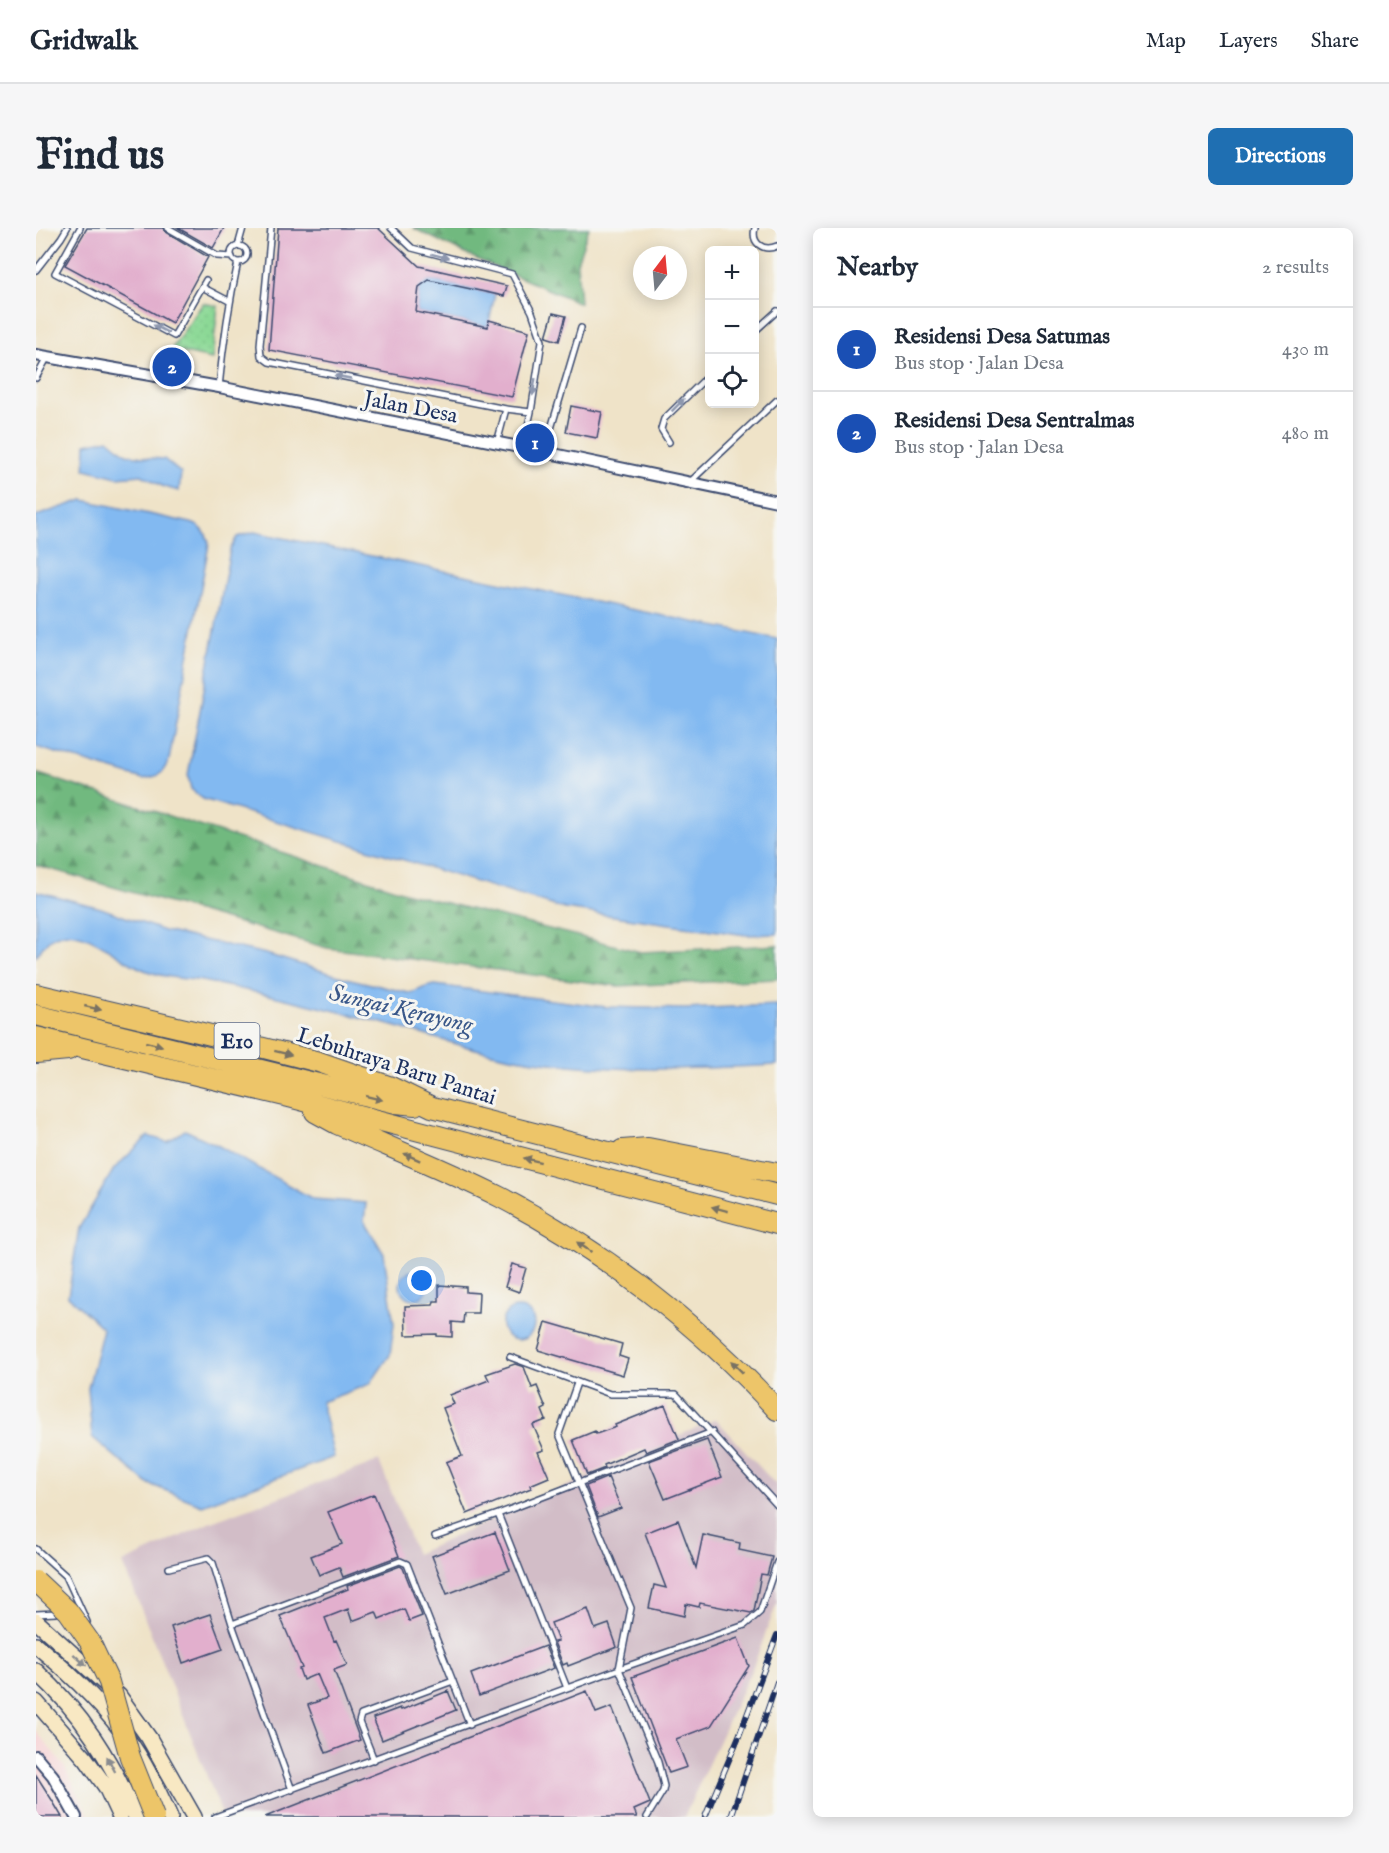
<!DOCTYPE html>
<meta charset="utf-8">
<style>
:root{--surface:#fff;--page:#f6f6f7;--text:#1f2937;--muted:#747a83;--line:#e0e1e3;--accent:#1f6fb2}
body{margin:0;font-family:"IM FELL English",serif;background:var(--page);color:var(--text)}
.controls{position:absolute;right:18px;top:18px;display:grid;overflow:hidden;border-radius:9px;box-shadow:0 3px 15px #0003}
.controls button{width:54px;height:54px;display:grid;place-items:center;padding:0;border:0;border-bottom:2px solid var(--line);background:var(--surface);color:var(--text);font:30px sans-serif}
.compass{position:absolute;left:597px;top:18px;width:54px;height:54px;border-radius:50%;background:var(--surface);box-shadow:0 3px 15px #0003;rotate:16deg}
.you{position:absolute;left:386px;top:1053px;width:21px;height:21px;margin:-15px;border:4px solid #fff;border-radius:50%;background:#1a73e8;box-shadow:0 0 0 9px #1a73e833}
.badge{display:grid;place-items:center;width:39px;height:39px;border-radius:50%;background:var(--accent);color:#fff;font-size:20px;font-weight:700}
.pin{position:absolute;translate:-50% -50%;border:3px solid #fff;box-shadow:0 2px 6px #0006}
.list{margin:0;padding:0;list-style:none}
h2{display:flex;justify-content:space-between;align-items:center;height:78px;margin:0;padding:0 24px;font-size:26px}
h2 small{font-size:20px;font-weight:400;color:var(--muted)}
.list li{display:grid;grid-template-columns:39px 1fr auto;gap:18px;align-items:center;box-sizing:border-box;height:84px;padding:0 24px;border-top:2px solid var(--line)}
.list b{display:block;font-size:22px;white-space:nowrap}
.list p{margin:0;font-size:20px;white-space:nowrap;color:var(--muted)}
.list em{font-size:20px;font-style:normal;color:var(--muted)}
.icon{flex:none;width:33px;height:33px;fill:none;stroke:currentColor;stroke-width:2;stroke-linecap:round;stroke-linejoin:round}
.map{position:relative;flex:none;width:741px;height:1589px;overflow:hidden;border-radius:9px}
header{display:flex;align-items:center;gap:36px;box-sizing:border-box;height:84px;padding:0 30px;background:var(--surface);border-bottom:2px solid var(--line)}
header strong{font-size:28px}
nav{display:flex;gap:33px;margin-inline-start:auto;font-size:21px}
.intro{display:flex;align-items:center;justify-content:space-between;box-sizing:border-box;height:144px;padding:0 36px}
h1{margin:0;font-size:42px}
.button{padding:15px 27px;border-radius:9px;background:var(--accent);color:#fff;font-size:21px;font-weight:700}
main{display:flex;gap:36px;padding:0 36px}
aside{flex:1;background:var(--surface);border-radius:9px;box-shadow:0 3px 15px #0003}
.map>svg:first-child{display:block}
.built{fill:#f7cfd3}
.industrial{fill:#d2bdc7}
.forest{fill:url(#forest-firs);stroke:#46746e;stroke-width:1.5}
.park{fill:url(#park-dots);stroke:#54847a;stroke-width:1.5}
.water{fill:#82b9f1;stroke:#4e74a8;stroke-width:1.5}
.building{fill:#e2afcd}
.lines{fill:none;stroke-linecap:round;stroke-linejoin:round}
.lane-casing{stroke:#3b4a6e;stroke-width:8}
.street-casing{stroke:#3b4a6e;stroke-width:14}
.secondary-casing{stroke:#3b4a6e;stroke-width:18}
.highway-casing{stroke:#3b4a6e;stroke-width:22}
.lane{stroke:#fff;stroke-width:5}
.street{stroke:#fff;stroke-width:10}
.secondary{stroke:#f8e8c3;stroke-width:15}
.highway{stroke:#edc569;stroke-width:20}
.rail-casing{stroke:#1b2f5e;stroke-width:6}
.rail{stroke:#f6f6f2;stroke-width:4;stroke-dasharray:11;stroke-linecap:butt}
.highway-bridge-casing{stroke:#3b4a6e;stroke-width:22;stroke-linecap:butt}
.highway-bridge{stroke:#edc569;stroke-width:20}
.oneway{fill:#8d97ae}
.oneway2{fill:#797263}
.oneway3{fill:#8a8c90}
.labels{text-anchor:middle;stroke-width:6;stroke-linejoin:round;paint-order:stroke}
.shield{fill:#f6f6f2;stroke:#5d6b8a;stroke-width:1.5}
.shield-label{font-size:21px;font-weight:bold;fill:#1b2f5e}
.street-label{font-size:22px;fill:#1b2f5e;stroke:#f6f6f2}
.water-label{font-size:24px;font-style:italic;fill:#3a588a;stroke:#f6f6f2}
</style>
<header>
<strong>Gridwalk</strong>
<nav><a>Map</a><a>Layers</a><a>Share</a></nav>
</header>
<div class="intro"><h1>Find us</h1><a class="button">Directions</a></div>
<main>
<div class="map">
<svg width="741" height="1589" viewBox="0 0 741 1589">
<defs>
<pattern id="forest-firs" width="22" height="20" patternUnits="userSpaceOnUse" patternTransform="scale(1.5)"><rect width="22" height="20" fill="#71b97f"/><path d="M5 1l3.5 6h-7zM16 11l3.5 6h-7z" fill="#5c976b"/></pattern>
<pattern id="park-dots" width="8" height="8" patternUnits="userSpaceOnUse" patternTransform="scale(1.5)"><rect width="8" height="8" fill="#8cd996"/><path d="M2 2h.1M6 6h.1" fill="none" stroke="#78bb84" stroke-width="1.8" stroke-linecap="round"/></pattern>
</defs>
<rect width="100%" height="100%" fill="#f6f6f2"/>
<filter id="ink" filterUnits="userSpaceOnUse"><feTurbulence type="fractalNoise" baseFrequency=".0167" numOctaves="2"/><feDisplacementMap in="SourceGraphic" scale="12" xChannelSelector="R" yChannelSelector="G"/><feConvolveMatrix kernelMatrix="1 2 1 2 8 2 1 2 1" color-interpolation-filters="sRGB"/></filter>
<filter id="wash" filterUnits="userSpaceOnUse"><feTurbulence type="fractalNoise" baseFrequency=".008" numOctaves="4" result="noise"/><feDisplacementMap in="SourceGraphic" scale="24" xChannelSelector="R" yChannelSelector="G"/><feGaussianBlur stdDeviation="1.35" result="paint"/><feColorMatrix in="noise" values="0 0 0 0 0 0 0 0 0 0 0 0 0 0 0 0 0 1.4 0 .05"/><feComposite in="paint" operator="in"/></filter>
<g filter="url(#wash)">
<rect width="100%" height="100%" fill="#efe3c8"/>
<path class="built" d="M0,1503L28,1538L54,1589H0Z"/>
<path class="industrial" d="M680,1191L741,1258V1375L719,1434L648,1589H187L87,1335L175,1294L343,1233L380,1326Z"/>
<path class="forest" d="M377,0H553L541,34L544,75L436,29Z
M0,545L375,666L605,724L741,717V751L582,758L291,720L0,637Z"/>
<path class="park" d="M167,75L182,78L176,131L135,122Z"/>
<path class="water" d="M393,52L459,66L452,99L380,84L383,59Z
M72,211L90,226L112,230L128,231L145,245L143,263L128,259L106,247L81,249L49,241L50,216Z
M47,272L155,295C166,298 171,305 173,316L133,532C126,547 124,548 107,551L0,519V288Z
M218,304L741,411V706L710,707L529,681L167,571L155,561L152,547L194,322L201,309Z
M0,663L65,680L128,703L230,726L310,750L373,765C383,764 386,758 399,757L571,779L648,781L741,777V837C659,841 574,845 492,832C441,824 392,807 343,794C284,779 225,764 166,753C156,751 145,751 135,749C121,747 108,743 96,736C75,725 41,692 14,711C9,715 4,723 0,728Z
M149,902L181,917L277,971L330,975L328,993L348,1026L358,1096L354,1127L334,1156L285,1174L298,1229L166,1277L111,1255L56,1209L52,1160L67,1101L32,1068L43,1000L78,941L112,908L131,914Z
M364 1057a14 14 0 1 1 28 0a14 14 0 1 1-28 0Z
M466 1096a16 16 0 1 1 32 0a16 16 0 1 1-32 0Z"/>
<g id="blocks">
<path class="building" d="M51,0H127L130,4L172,29L136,95L29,37Z
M142,0H188L177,20Z
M242,0H342L383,38L471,58L468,68L393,52L383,59L380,84L452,99L453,92L493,103L476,169L233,122Z
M517,85L530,88L523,113L510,109Z
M535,178L566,184L561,210L530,204Z
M476,1036L490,1040L483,1064L469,1059Z
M403,1057L430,1059V1064L443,1065L442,1085H428L427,1095L416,1094V1109L401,1108V1106L370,1107L369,1078L397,1077L398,1073H403Z
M510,1094L586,1116L583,1128L592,1131L587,1147L502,1122Z
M479,1136L488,1139L496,1160L501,1158L510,1180L506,1182L510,1192L497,1197L508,1222L502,1224L513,1249L494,1257L495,1260L431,1286L410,1234L426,1228L407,1180L418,1176L414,1167L453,1152L450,1146Z
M629,1177L643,1211L610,1224L608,1220L568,1237L569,1240L551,1247L537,1212L559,1203L560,1206L580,1199L579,1197Z
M671,1212L686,1249L629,1271L613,1233Z
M572,1249L585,1280L562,1289L550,1258Z
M338,1266L363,1328L307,1349L303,1339L283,1347L275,1328L306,1316L292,1284Z
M642,1292L660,1340L667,1307L704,1315L703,1322L736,1329L731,1347L725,1346L718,1383L715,1385L664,1375L663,1379L650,1376L648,1388L613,1380L618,1357L630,1360L609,1305Z
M459,1304L474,1342L411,1366L396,1328Z
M364,1338L367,1340L386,1388L373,1393L368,1381L343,1391L340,1384L316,1393L312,1381L289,1390L298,1413L300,1412L311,1437L298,1442L324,1512L290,1525L272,1477L291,1470L281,1446L267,1452L263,1441L266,1440L244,1388L312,1361L311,1358Z
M552,1381L559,1401L573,1396L581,1419L532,1438L531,1435L527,1437L518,1414L522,1413L515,1395Z
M174,1386L187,1421L147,1435L135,1399Z
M702,1410L713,1438L675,1498L640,1511L651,1539L633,1545L596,1449Z
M509,1418L518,1440L443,1468L435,1446Z
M412,1463L420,1482L346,1512L337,1490L364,1480L365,1482Z
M551,1463L560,1485L576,1479L614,1575L598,1582L601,1589H229Z
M0,1547L16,1572L26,1589H0Z"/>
</g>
</g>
<g filter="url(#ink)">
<use href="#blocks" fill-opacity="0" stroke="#3b4a6e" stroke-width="1.5"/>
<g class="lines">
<g class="lane-casing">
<path id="lane" d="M44,0L19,45L138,108L170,52
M132,0L181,28L196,29
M235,0L224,117L225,128L233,134L470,181L495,184L506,113L496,84L476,46L376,20L355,0
M719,0C715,15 727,24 741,18
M202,18L207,0
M195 26a8 8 0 1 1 16 0a8 8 0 1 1-16 0Z
M0,42L25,10L31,0
M166,59L193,73
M718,104L741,83
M0,150L11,130
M183,159C187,117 193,75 202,34
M633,214L625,201L628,191L674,146
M461,215L470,181
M487,220L495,184
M508,224L545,100
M655,253L741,172
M474,1129L574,1166H640L741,1277
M541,1155L523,1206L595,1380L583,1441L622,1534L628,1558L627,1563L611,1589
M462,1286L676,1204
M399,1308L462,1286L531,1460
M0,1321L30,1348L51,1394
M133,1340L172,1330L177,1335L196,1396L256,1562
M0,1386L20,1385L23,1381
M196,1396L364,1333L371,1336L434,1497
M338,1532L323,1494L325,1487L417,1453
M179,1589L583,1441L709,1397L724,1384L741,1334"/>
</g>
<g class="street-casing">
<path id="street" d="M0,127L183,159L508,224L741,273
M0,1528L17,1548L40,1589"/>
</g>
<g class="secondary-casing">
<path id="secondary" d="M0,1393L83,1468L113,1510L158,1589
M0,1417C35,1446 70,1479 95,1516C111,1539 123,1564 134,1589
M0,1443C46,1485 75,1532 100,1589
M0,1474L50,1531L70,1559L84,1589"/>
</g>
<g class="highway-casing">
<path id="highway" d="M0,766L192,811L283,834L355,859L396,879L741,967
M0,787L360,875L379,877
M0,809L253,869L741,996
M0,825L32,822
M279,884L301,896C355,920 411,942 464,969C567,1023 663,1096 741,1182
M586,922L612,920L741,945"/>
</g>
<use href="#lane" class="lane"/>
<use href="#street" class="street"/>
<use href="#secondary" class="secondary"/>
<use href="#highway" class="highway"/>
<g class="rail-casing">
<path id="rail" d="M669,1589L703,1508L741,1407
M695,1589L741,1454"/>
</g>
<use href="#rail" class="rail"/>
<g class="highway-bridge-casing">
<path id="highway-bridge" d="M0,1353L32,1383L54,1414L73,1454L94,1529L118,1589"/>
</g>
<use href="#highway-bridge" class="highway-bridge"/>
</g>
<defs><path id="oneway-solid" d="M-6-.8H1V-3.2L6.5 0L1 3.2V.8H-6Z" transform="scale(1.5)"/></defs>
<g class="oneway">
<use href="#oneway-solid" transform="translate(404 28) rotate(14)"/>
<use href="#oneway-solid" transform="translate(125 101) rotate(-152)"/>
<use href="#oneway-solid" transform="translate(307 149) rotate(-169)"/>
<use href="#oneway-solid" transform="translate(498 159) rotate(99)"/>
<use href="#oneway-solid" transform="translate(642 177) rotate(-45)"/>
</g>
<g class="oneway2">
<use href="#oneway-solid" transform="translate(57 780) rotate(13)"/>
<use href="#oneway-solid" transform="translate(118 816) rotate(14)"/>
<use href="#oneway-solid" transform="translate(247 825) rotate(14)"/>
<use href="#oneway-solid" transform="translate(338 870) rotate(14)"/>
<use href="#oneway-solid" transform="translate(376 929) rotate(-156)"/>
<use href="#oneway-solid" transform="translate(496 932) rotate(-166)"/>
<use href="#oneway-solid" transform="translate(684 981) rotate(-165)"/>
<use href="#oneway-solid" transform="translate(548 1019) rotate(-146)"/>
<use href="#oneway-solid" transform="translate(701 1139) rotate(-135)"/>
</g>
<g class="oneway3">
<use href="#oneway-solid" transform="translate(44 1432) rotate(42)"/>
<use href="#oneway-solid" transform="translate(75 1536) rotate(-118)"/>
</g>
</g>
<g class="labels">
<rect class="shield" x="178.5" y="795" width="45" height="36" rx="4.5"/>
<g class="shield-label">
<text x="201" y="820">E10</text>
</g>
<g class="street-label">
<text transform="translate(375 178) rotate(11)" y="8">Jalan Desa</text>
<text transform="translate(361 837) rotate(18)" y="8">Lebuhraya Baru Pantai</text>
</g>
<g class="water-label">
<text transform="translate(365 780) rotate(13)" y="8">Sungai Kerayong</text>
</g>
</g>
</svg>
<div class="controls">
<button>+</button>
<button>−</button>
<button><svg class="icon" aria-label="locate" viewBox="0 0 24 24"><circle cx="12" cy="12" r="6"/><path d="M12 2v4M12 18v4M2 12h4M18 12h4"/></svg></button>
</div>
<svg class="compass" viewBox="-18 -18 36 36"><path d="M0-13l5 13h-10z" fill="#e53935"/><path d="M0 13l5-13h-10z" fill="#747a83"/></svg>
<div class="you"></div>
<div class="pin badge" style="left:499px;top:215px;background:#1a4fb4">1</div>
<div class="pin badge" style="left:136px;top:139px;background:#1a4fb4">2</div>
</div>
<aside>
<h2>Nearby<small>2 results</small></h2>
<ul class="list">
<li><span class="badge" style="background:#1a4fb4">1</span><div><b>Residensi Desa Satumas</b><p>Bus stop · Jalan Desa</p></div><em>430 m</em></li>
<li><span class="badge" style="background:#1a4fb4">2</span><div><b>Residensi Desa Sentralmas</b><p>Bus stop · Jalan Desa</p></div><em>480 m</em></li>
</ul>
</aside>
</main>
